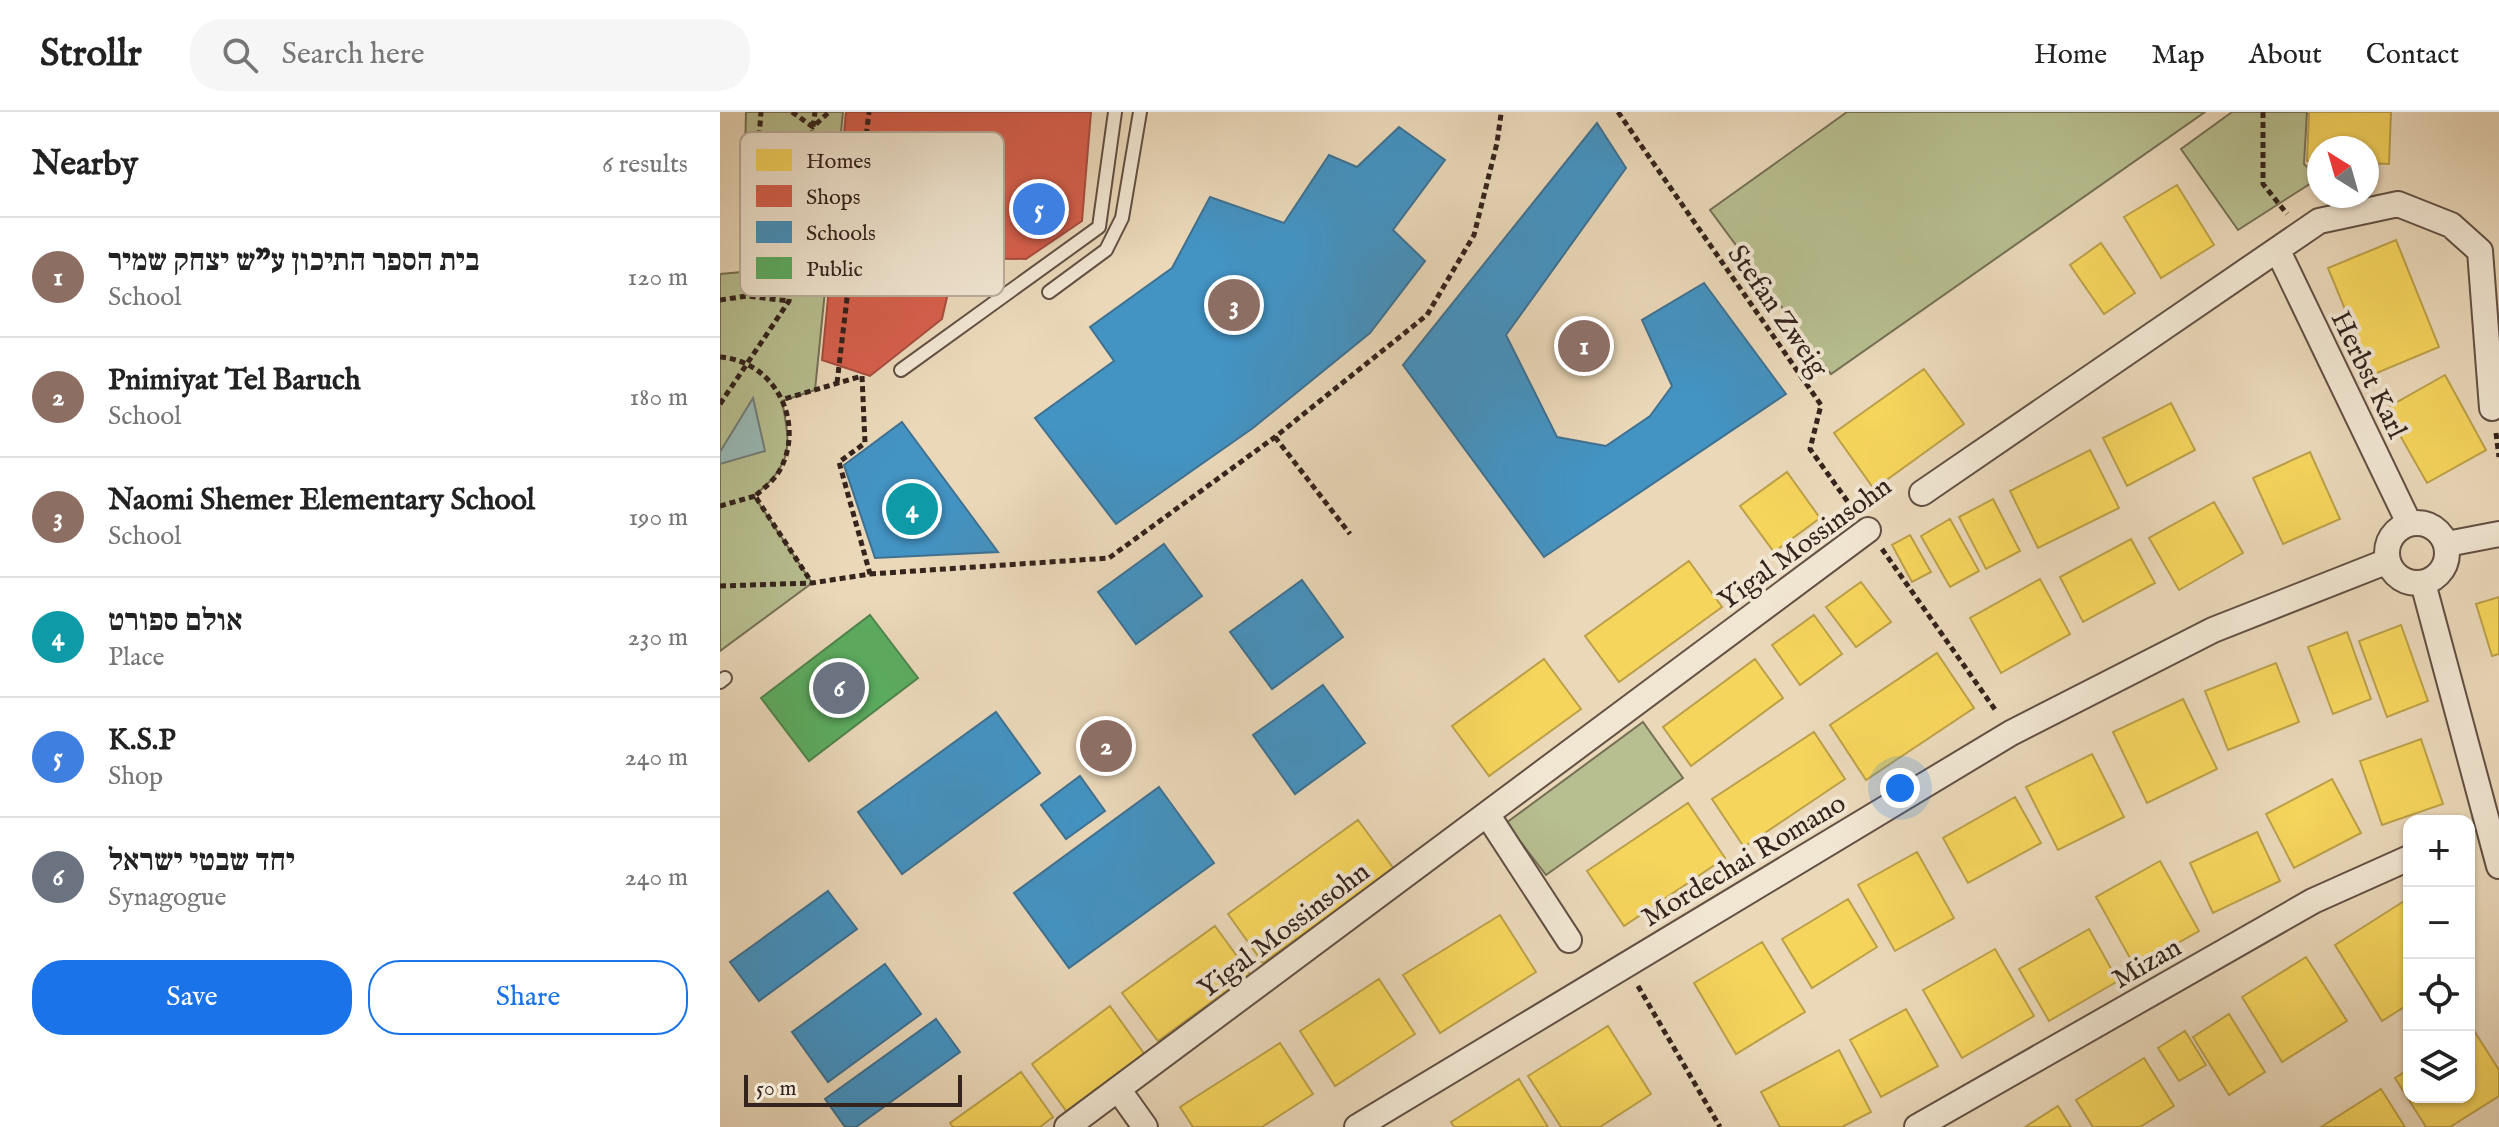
<!DOCTYPE html>
<meta charset="utf-8">
<style>
:root{--surface:#fff;--page:#f6f6f6;--text:#222;--muted:#767676;--line:#e0e0e0;--accent:#1a73e8}
body{margin:0;font-family:"IM FELL English","Frank Ruhl Libre",serif;background:var(--page);color:var(--text)}
.controls{position:absolute;right:24px;bottom:24px;display:grid;overflow:hidden;border-radius:16px;box-shadow:0 2px 6px #0004}
.controls button{width:72px;height:72px;display:grid;place-items:center;padding:0;border:0;border-bottom:2px solid var(--line);background:var(--surface);color:var(--text);font:40px sans-serif}
.compass{position:absolute;left:1587px;top:24px;width:72px;height:72px;border-radius:50%;background:var(--surface);box-shadow:0 2px 6px #0004;rotate:323deg}
.scale{position:absolute;left:24px;bottom:20px;width:218px;box-sizing:border-box;padding-left:8px;border:4px solid #35231d;border-top:0;font-size:22px;line-height:28px;white-space:nowrap;color:#35231d;-webkit-text-stroke:6px #f1e6d2;paint-order:stroke}
.you{position:absolute;left:1180px;top:676px;width:28px;height:28px;margin:-20px;border:6px solid #fff;border-radius:50%;background:#1a73e8;box-shadow:0 0 0 12px #1a73e833}
.badge{display:grid;place-items:center;width:52px;height:52px;border-radius:50%;background:var(--accent);color:#fff;font-size:26px;font-weight:700}
.pin{position:absolute;translate:-50% -50%;border:4px solid #fff;box-shadow:0 2px 8px #0006}
.list{margin:0;padding:0;list-style:none}
h2{display:flex;justify-content:space-between;align-items:center;height:104px;margin:0;padding:0 32px;font-size:34px}
h2 small{font-size:26px;font-weight:400;color:var(--muted)}
.list li{display:grid;grid-template-columns:52px 1fr auto;gap:24px;align-items:center;box-sizing:border-box;height:120px;padding:0 32px;border-top:2px solid var(--line)}
.list b{display:block;font-size:30px;white-space:nowrap}
.list p{margin:0;font-size:26px;white-space:nowrap;color:var(--muted)}
.list em{font-size:26px;font-style:normal;color:var(--muted)}
.actions{display:flex;gap:16px;padding:24px 32px}
.actions a{flex:1;padding:18px 0;border:2px solid var(--accent);border-radius:32px;text-align:center;font-size:28px;color:var(--accent)}
.actions .main{background:var(--accent);color:#fff}
.icon{flex:none;width:44px;height:44px;fill:none;stroke:currentColor;stroke-width:2;stroke-linecap:round;stroke-linejoin:round}
.map{position:relative;flex:none;width:1779px;height:1015px;overflow:hidden}
header{display:flex;align-items:center;gap:48px;box-sizing:border-box;height:112px;padding:0 40px;background:var(--surface);border-bottom:2px solid var(--line)}
header strong{font-size:38px}
nav{display:flex;gap:44px;margin-inline-start:auto;font-size:28px}
.search{width:560px;height:72px;background:var(--page);display:flex;align-items:center;gap:20px;box-sizing:border-box;padding:0 28px;border-radius:32px;color:var(--muted);font-size:30px}
main{display:flex}
aside{flex:1;background:var(--surface)}
.map>svg:first-child{display:block}
.green{fill:#b7be8f;stroke:#767056;stroke-width:2}
.water{fill:#99b9b5;stroke:#717d78;stroke-width:2}
.homes{fill:#f6d55c;stroke:#bca049;stroke-width:2}
.shops{fill:#d6604d;stroke:#a64e3f;stroke-width:2}
.schools{fill:#4393c3;stroke:#3f7191;stroke-width:2}
.public{fill:#5aae61;stroke:#4f844d;stroke-width:2}
.lines{fill:none;stroke-linecap:round;stroke-linejoin:round}
.service-casing{stroke:#625044;stroke-width:16}
.minor-casing{stroke:#625044;stroke-width:28}
.path{stroke:#35231d;stroke-width:5;stroke-dasharray:6 4;stroke-linecap:butt}
.service{stroke:#f1e6d2;stroke-width:12}
.minor{stroke:#f1e6d2;stroke-width:24}
.labels{text-anchor:middle;stroke-width:8;stroke-linejoin:round;paint-order:stroke}
.street-label{font-size:28px;fill:#35231d;stroke:#f1e6d2}
.key{fill:#f1e6d2;stroke:#b9ac9c;stroke-width:2}
.key-label{font-size:22px;fill:#35231d}
</style>
<header>
<strong>Strollr</strong>
<div class="search"><svg class="icon" aria-label="search" viewBox="0 0 24 24"><circle cx="10" cy="10" r="6"/><path d="M15 15l6 6"/></svg>Search here</div>
<nav><a>Home</a><a>Map</a><a>About</a><a>Contact</a></nav>
</header>
<main>
<aside>
<h2>Nearby<small>6 results</small></h2>
<ul class="list">
<li><span class="badge" style="background:#8d6e63">1</span><div><b>בית הספר התיכון ע&quot;ש יצחק שמיר</b><p>School</p></div><em>120 m</em></li>
<li><span class="badge" style="background:#8d6e63">2</span><div><b>Pnimiyat Tel Baruch</b><p>School</p></div><em>180 m</em></li>
<li><span class="badge" style="background:#8d6e63">3</span><div><b>Naomi Shemer Elementary School</b><p>School</p></div><em>190 m</em></li>
<li><span class="badge" style="background:#0f9aa8">4</span><div><b>אולם ספורט</b><p>Place</p></div><em>230 m</em></li>
<li><span class="badge" style="background:#3f7fe0">5</span><div><b>K.S.P</b><p>Shop</p></div><em>240 m</em></li>
<li><span class="badge" style="background:#6b7280">6</span><div><b>יחד שבטי ישראל</b><p>Synagogue</p></div><em>240 m</em></li>
</ul>
<div class="actions"><a class="main">Save</a><a>Share</a></div>
</aside>
<div class="map">
<svg width="1779" height="1015" viewBox="0 0 1779 1015">
<rect width="100%" height="100%" fill="#ead8b9"/>
<filter id="stains"><feTurbulence type="fractalNoise" baseFrequency=".0025" numOctaves="4"/><feColorMatrix values="0 0 0 0 .2 0 0 0 0 .09 0 0 0 0 .02 0 0 0 .5 -.17"/></filter>
<radialGradient id="worn" r=".72"><stop offset=".6" stop-color="#630" stop-opacity="0"/><stop offset="1" stop-color="#630" stop-opacity=".3"/></radialGradient>
<path class="green" d="M26,0H123L95,278L62,289C71,336 73,351 34,384L92,471L0,539V162L22,160Z
M1127,0H1485L1111,262L990,98Z
M1512,0H1587L1584,52L1599,66L1518,118L1461,37Z
M923,610L963,666L826,763L786,711Z"/>
<path class="water" d="M33,286L45,339L0,352V340Z"/>
<path class="homes" d="M1589,0H1671L1669,52L1647,51V36H1599V49H1587Z
M1457,73L1494,133L1441,166L1404,105Z
M1676,128L1719,235L1652,263L1608,156Z
M1381,131L1415,181L1384,202L1350,153Z
M1204,257L1244,312L1154,377L1114,321Z
M1725,263L1766,338L1707,371L1665,297Z
M1451,291L1475,338L1407,374L1383,326Z
M1370,338L1399,396L1318,436L1290,379Z
M1590,340L1620,407L1563,432L1533,366Z
M1067,360L1100,406L1054,440L1020,394Z
M1273,387L1300,439L1266,457L1239,405Z
M1494,390L1523,441L1459,478L1429,426Z
M1230,407L1259,459L1230,475L1201,424Z
M1190,423L1211,460L1192,470L1172,433Z
M1411,427L1435,471L1363,510L1340,465Z
M969,449L1002,495L899,570L865,524Z
M1320,467L1350,522L1281,561L1250,506Z
M1141,470L1171,510L1136,535L1106,495Z
M1779,485V542L1772,544L1756,492Z
M1094,503L1122,542L1080,573L1052,533Z
M1681,513L1708,589L1667,605L1639,529Z
M1627,520L1651,587L1613,602L1588,535Z
M1217,541L1254,596L1146,668L1110,613Z
M824,547L861,597L769,664L732,614Z
M1035,547L1063,586L971,654L943,615Z
M1556,551L1579,610L1508,638L1485,579Z
M1463,587L1497,657L1427,691L1393,620Z
M1094,620L1125,667L1024,735L992,687Z
M1701,627L1723,692L1662,713L1640,649Z
M1372,642L1404,705L1338,738L1306,675Z
M1612,667L1641,721L1574,756L1546,702Z
M1295,685L1321,731L1248,771L1223,726Z
M968,691L1005,746L904,814L867,759Z
M638,708L674,757L543,851L508,802Z
M1537,720L1560,769L1493,801L1470,751Z
M1197,740L1234,806L1175,839L1138,773Z
M1440,749L1479,819L1415,855L1376,785Z
M1689,786V892L1662,909L1615,833Z
M1128,787L1157,835L1092,876L1062,827Z
M780,803L816,860L720,921L683,863Z
M495,814L530,862L438,929L402,881Z
M1369,817L1398,869L1329,909L1299,857Z
M1042,830L1085,900L1016,942L974,871Z
M1275,837L1314,904L1242,946L1203,878Z
M1586,845L1627,909L1562,950L1522,885Z
M659,867L695,922L615,974L580,919Z
M390,894L425,943L347,1000L312,952Z
M1186,897L1218,954L1161,985L1130,928Z
M1509,902L1545,960L1509,983L1473,925Z
M888,914L931,982L880,1015H841L808,964Z
M1753,917L1779,958V984L1730,1015H1706L1675,966L1689,957V985H1749V920Z
M1465,919L1486,953L1459,969L1438,936Z
M560,931L593,982L542,1015H473L460,995Z
M1119,938L1151,1000L1122,1015H1060L1041,980Z
M1424,946L1454,994L1420,1015H1373L1356,988Z
M301,960L333,1005L320,1015H233L230,1011Z
M799,967L828,1015H734L731,1010Z
M1661,977L1685,1015H1601Z
M1338,994L1351,1015H1305Z"/>
<path class="shops" d="M126,0H371L362,109L306,147L236,146L222,207L150,264L102,248Z"/>
<path class="schools" d="M877,11L906,56L786,223L837,325L886,334L930,304L952,274L922,208L984,171L1066,282L824,445L683,253Z
M679,15L725,48L673,118L705,149L650,221L533,316L396,412L315,306L394,249L370,215L452,156L490,85L564,111L609,43L637,55Z
M182,310L278,440L155,446L124,353Z
M444,432L482,484L416,532L378,480Z
M582,468L623,525L552,577L510,520Z
M603,573L645,631L575,682L533,623Z
M276,600L320,661L182,762L138,700Z
M360,664L385,699L346,727L321,693Z
M439,675L494,751L349,856L294,781Z
M108,779L137,817L39,889L10,850Z
M165,852L201,902L108,970L72,920Z
M216,907L240,940L136,1015H125L105,987Z"/>
<path class="public" d="M150,503L198,566L89,649L41,586Z"/>
<g class="lines">
<g class="service-casing">
<path id="service" d="M329,180L386,138L402,106L420,0
M181,258L379,115L395,0
M0,570L5,566"/>
</g>
<g class="minor-casing">
<path id="minor" d="M1558,139L1689,411
M1202,381L1599,109L1678,92L1731,113L1760,139L1772,296
M1667 441a30 30 0 1 1 60 0a30 30 0 1 1-60 0Z
M1727,432L1779,422
M1703,471L1779,754
M767,702L849,828
M398,977L425,1015
M347,1015L1148,418
M637,1015L1291,621L1493,518L1668,449
M1197,1015L1593,789L1689,746"/>
</g>
<path class="path" d="M72,0L93,15L109,0
M898,0L1101,293L1090,337L1133,397
M1543,0V72L1567,102
M31,152L73,158
M27,184L41,0
M0,188L27,184L69,189
M0,245C54,249 85,308 61,356C55,368 44,376 35,384L92,471
M117,271L149,0
M0,292L69,189L95,0
M1776,321L1779,345
M555,325L630,422
M0,394L35,384
M1162,437L1276,599
M150,462L389,446L555,325L707,203L754,123L777,31L781,2
M0,474L92,471L150,462L119,350L145,331L142,264L64,287
M918,874L1000,1015"/>
<use href="#service" class="service"/>
<use href="#minor" class="minor"/>
</g>
<g class="labels">
<g class="street-label">
<text transform="translate(1059 198) rotate(55)" y="10">Stefan Zweig</text>
<text transform="translate(1650 262) rotate(64)" y="10">Herbst Karl</text>
<text transform="translate(1084 430) rotate(-36)" y="10">Yigal Mossinsohn</text>
<text transform="translate(1023 747) rotate(-31)" y="10">Mordechai Romano</text>
<text transform="translate(563 817) rotate(-37)" y="10">Yigal Mossinsohn</text>
<text transform="translate(1426 850) rotate(-30)" y="10">Mizan</text>
</g>
</g>
<rect x="20" y="20" width="264" height="164" rx="12" class="key"/>
<rect x="36" y="37" width="36" height="22" fill="#f6d55c"/>
<rect x="36" y="73" width="36" height="22" fill="#d6604d"/>
<rect x="36" y="109" width="36" height="22" fill="#4393c3"/>
<rect x="36" y="145" width="36" height="22" fill="#5aae61"/>
<g class="key-label">
<text x="86" y="56">Homes</text>
<text x="86" y="92">Shops</text>
<text x="86" y="128">Schools</text>
<text x="86" y="164">Public</text>
</g>
<rect width="100%" height="100%" filter="url(#stains)"/>
<rect width="100%" height="100%" fill="url(#worn)"/>
</svg>
<div class="controls">
<button>+</button>
<button>−</button>
<button><svg class="icon" aria-label="locate" viewBox="0 0 24 24"><circle cx="12" cy="12" r="6"/><path d="M12 2v4M12 18v4M2 12h4M18 12h4"/></svg></button>
<button><svg class="icon" aria-label="layers" viewBox="0 0 24 24"><path d="M12 4l9 5-9 5-9-5zM3 14l9 5 9-5"/></svg></button>
</div>
<svg class="compass" viewBox="-18 -18 36 36"><path d="M0-13l5 13h-10z" fill="#e53935"/><path d="M0 13l5-13h-10z" fill="#767676"/></svg>
<div class="scale">50 m</div>
<div class="you"></div>
<div class="pin badge" style="left:864px;top:234px;background:#8d6e63">1</div>
<div class="pin badge" style="left:386px;top:634px;background:#8d6e63">2</div>
<div class="pin badge" style="left:514px;top:193px;background:#8d6e63">3</div>
<div class="pin badge" style="left:192px;top:397px;background:#0f9aa8">4</div>
<div class="pin badge" style="left:319px;top:97px;background:#3f7fe0">5</div>
<div class="pin badge" style="left:119px;top:576px;background:#6b7280">6</div>
</div>
</main>
